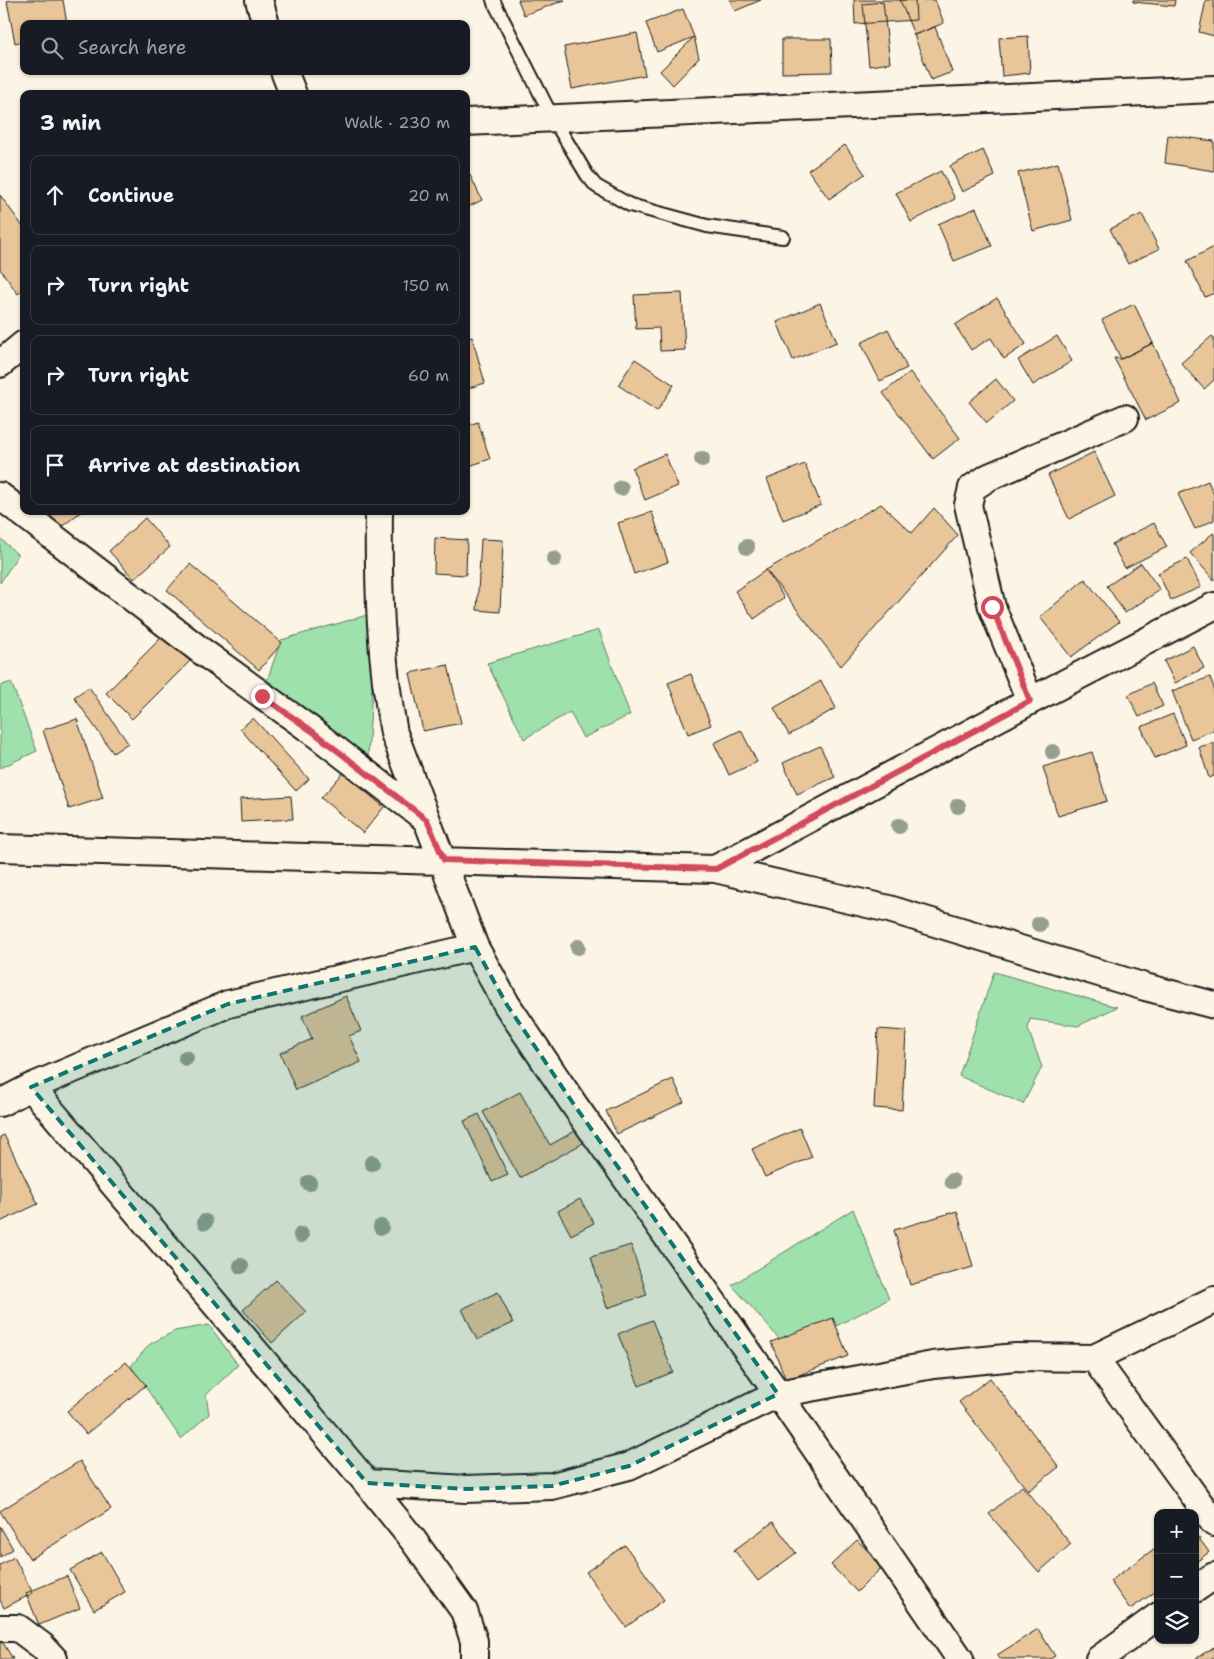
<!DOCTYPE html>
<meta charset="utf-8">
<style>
:root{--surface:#171b24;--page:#20242c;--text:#f1f3f6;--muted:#9ea1a6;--line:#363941}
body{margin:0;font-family:"Shantell Sans",sans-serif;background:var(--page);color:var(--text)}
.controls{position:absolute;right:15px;bottom:15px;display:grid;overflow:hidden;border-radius:10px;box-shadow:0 1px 4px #0004}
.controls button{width:45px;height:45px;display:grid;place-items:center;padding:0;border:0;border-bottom:1px solid var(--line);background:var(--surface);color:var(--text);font:25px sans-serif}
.stop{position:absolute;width:15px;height:15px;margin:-11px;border:4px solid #d1495b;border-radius:50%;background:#fff}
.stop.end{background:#d1495b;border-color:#fff;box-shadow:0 1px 5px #0008}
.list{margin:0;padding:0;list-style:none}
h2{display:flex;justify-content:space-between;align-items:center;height:65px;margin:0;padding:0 20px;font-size:21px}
h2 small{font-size:16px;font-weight:400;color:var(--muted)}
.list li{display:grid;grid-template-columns:32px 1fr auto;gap:15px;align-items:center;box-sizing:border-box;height:80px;margin:0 10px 10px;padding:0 10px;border:1px solid var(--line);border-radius:10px}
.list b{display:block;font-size:19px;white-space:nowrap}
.list em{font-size:16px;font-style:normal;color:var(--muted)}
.icon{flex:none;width:28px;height:28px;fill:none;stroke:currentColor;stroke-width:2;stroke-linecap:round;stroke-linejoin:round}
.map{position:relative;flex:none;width:1214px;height:1659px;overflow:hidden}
.search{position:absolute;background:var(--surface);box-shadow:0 1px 4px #0004;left:20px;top:20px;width:450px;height:55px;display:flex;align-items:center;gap:12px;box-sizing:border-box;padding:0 18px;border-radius:10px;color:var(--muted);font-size:19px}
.panel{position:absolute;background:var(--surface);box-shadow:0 1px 4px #0004;left:20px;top:90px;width:450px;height:425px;border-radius:10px}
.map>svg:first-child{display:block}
.green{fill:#9fe1ac;stroke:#5e7e64}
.building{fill:#e9c69a;stroke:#1c1c1c}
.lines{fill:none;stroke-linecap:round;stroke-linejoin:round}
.lane-casing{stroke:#1c1c1c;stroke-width:16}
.street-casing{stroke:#1c1c1c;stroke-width:30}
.lane{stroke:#fcf5e5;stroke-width:12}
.street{stroke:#fcf5e5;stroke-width:26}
.tree{fill:#969e8e}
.route{stroke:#d1495b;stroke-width:6}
.marked{fill:#0f766e;fill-opacity:0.2;stroke:#0f766e;stroke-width:4;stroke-dasharray:10 6;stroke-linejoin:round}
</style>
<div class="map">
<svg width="1214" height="1659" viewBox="0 0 1214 1659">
<rect width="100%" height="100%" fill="#fcf5e5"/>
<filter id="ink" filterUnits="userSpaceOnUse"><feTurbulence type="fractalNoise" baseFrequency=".02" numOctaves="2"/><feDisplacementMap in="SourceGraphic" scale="10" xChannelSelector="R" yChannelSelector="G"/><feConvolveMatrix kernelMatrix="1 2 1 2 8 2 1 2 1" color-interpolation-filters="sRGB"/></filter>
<g filter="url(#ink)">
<path class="green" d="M0,538L18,555L0,583Z
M381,611L373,670L367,774L262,695L281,640Z
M599,630L630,715L583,738L570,712L524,739L487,663Z
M11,682L37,751L0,768V686Z
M994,972L1117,1007L1078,1026L1030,1019L1028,1029L1042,1067L1023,1104L959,1076Z
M853,1209L889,1299L789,1350L732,1285Z
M209,1325L238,1365L206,1395L209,1414L181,1439L131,1366L150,1344L175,1331Z"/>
<path class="building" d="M12,0H63L67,24H24V41L15,43L7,1Z
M518,0H565L524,15Z
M730,0H761L735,11Z
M854,0H915L916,20L855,24Z
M900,0H935L944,23L914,35Z
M1133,0H1175L1174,6L1133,2Z
M1206,0H1214V36L1199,32Z
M883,2L890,63L869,66L863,4Z
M683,9L694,37L657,52L646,23Z
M935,27L952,72L931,80L914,35Z
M637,33L645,75L572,89L564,47Z
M1028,36L1030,73L1002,76L999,38Z
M694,37L699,58L673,85L660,71Z
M782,39H831L832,72L782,73Z
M1168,135L1214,141V171L1165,163Z
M845,145L865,174L829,199L808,170Z
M983,150L995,176L962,192L950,166Z
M1058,163L1072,220L1033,231L1018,173Z
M941,171L955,199L911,222L896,193Z
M470,175L482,200L466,208V177Z
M0,195L24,228V289L18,294L0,269Z
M976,208L992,246L954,261L938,224Z
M1142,214L1159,249L1128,264L1110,229Z
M1214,247V293L1205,297L1187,261Z
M682,293L685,350L660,351L659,328L636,329L634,295Z
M997,298L1026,344L1004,359L991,338L971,350L955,325Z
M820,303L837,342L793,360L777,322Z
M1134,304L1153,343L1121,359L1102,320Z
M888,329L907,368L880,381L861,343Z
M1057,336L1072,361L1033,385L1018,360Z
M1212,336L1214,338V380L1204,389L1181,363Z
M472,337L485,383L466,389V339Z
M1153,343L1181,403L1146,420L1114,358L1121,359Z
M635,359L674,385L657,411L618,385Z
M910,372L960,438L933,459L883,393Z
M996,379L1013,401L987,423L969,402Z
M478,422L490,459L466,467V426Z
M1094,452L1115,496L1069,519L1048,475Z
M665,454L678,486L645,500L632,468Z
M805,464L821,505L783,520L767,479Z
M1208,481L1214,495V520L1195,529L1178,494Z
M881,504L912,533L934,508L958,535L841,666L766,570Z
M47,511H82L60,528Z
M652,512L668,562L634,574L618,523Z
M145,518L170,547L134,579L109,551Z
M1154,523L1167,547L1125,568L1112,544Z
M1213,533L1214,534V580L1190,553Z
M435,538L467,540L466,575L434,573Z
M481,539L503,540L500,612L477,610Z
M1187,559L1201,587L1171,600L1158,573Z
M1141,563L1160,590L1125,613L1107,586Z
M190,564L282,643L259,670L167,590Z
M766,570L784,598L754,619L735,591Z
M1085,579L1119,622L1071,657L1040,617Z
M166,633L191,660L132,719L106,693Z
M1193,646L1204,668L1175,683L1164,661Z
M448,665L461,723L423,731L410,673Z
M691,674L711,725L688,734L668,683Z
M1210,677L1214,688V730L1191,739L1172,691Z
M821,681L836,708L789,735L774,708Z
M1152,683L1163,706L1139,717L1128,695Z
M89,687L128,743L113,753L74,697Z
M1173,714L1186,745L1155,758L1141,727Z
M253,718L309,779L296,791L240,729Z
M77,719L103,798L69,809L43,730Z
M741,730L757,762L729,775L714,743Z
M1214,743V776L1209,778L1199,747Z
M820,746L835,777L797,794L783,763Z
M1092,752L1107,801L1058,816L1043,767Z
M343,773L384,807L363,833L321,798Z
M291,796L293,819L241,822L240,799Z
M346,996L361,1031L349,1036L361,1062L296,1090L280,1053L312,1039L302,1016Z
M878,1029L906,1031L902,1110L874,1108Z
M673,1079L684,1102L617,1134L606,1111Z
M520,1092L550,1145L577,1130L585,1142L520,1178L483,1112Z
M479,1114L508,1175L492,1182L464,1121Z
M800,1128L812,1157L765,1177L752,1149Z
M4,1135L38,1204L0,1222V1137Z
M580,1199L594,1223L571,1235L558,1211Z
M957,1211L973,1267L910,1285L894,1230Z
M631,1245L647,1295L607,1308L591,1257Z
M276,1280L306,1312L272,1343L243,1310Z
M498,1292L513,1323L477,1340L462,1309Z
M833,1318L848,1356L786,1380L771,1342Z
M652,1320L673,1372L639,1386L618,1334Z
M126,1362L146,1385L86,1434L67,1411Z
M990,1378L1059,1467L1028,1491L959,1402Z
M80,1461L111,1509L30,1559L0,1511Z
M1022,1486L1071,1544L1039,1572L989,1514Z
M773,1522L796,1553L758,1581L734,1550Z
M0,1526L13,1549L0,1557Z
M1195,1533L1209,1552L1195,1563Z
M857,1540L883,1566L857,1592L831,1565Z
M625,1545L664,1600L626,1627L586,1572Z
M1158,1546V1590L1130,1609L1110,1581Z
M102,1552L125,1592L94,1610L70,1570Z
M14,1557L33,1593L4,1608L0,1600V1565Z
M67,1576L80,1608L39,1625L26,1593Z
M1038,1629L1055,1656L1050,1659H1000L997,1655Z
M0,1638L13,1659H0Z
M1214,1647V1659H1195Z"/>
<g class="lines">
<g class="lane-casing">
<path id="lane" d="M493,0L552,117L587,175L596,186L630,205L707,226L783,237"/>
</g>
<g class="street-casing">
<path id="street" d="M259,0L266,24
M284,71L293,94
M466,122L1214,89
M0,364L24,344
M0,496L200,650L312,731L427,820
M379,511C378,585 380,661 394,733L475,947L507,1005L575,1106L778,1394L960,1659
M1030,701L992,607L968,505L972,488L989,477L1125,418
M0,848L715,869L889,909L1145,987L1214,1005
M715,869L1030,701L1214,606
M31,1087L367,1483L413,1540L464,1611L474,1641V1659
M0,1103L31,1087L228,1004L475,947
M1094,1358L1214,1523
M367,1483L466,1489L552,1486L629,1466L778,1394L933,1365L1016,1357L1094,1358L1214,1300
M1195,1589L1214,1576
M0,1628H18L42,1646L54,1659
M1099,1659L1158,1616"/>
</g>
<use href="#lane" class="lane"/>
<use href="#street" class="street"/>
</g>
<g class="tree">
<circle cx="702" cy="459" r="8"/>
<circle cx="621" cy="488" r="8"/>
<circle cx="747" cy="547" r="8"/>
<circle cx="554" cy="559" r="8"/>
<circle cx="1053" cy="752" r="8"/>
<circle cx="958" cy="806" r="8"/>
<circle cx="899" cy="826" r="8"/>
<circle cx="1039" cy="924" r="8"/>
<circle cx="578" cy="947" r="8"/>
<circle cx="186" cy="1058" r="8"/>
<circle cx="372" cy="1163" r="8"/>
<circle cx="952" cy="1181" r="8"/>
<circle cx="309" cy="1183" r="8"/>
<circle cx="205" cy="1222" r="8"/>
<circle cx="381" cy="1227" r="8"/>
<circle cx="301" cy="1235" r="8"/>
<circle cx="241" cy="1266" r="8"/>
</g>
</g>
<g class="lines" filter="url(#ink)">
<path class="route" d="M262,696L312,731L427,820L444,860L716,869L1030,701L992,607"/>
</g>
<path class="marked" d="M475,947L507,1005L575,1106L778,1394L629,1466L552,1486L466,1489L367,1483L31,1087L228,1004Z"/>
</svg>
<div class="controls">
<button>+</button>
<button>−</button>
<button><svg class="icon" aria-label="layers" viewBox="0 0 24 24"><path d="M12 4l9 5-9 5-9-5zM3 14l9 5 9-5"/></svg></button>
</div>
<div class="stop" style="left:992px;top:607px"></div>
<div class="stop end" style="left:262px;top:696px"></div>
<div class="search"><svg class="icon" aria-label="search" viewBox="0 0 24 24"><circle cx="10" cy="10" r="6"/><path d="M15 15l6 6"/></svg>Search here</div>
<section class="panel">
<h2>3 min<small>Walk · 230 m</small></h2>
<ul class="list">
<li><svg class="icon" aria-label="ahead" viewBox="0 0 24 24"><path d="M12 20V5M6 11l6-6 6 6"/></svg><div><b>Continue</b></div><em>20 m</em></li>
<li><svg class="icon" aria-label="right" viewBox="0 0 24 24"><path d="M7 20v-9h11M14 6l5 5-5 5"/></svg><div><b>Turn right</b></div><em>150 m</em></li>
<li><svg class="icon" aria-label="right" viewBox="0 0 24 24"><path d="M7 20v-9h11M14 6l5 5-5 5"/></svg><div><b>Turn right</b></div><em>60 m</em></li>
<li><svg class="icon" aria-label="arrive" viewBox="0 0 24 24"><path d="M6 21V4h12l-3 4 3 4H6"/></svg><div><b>Arrive at destination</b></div></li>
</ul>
</section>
</div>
